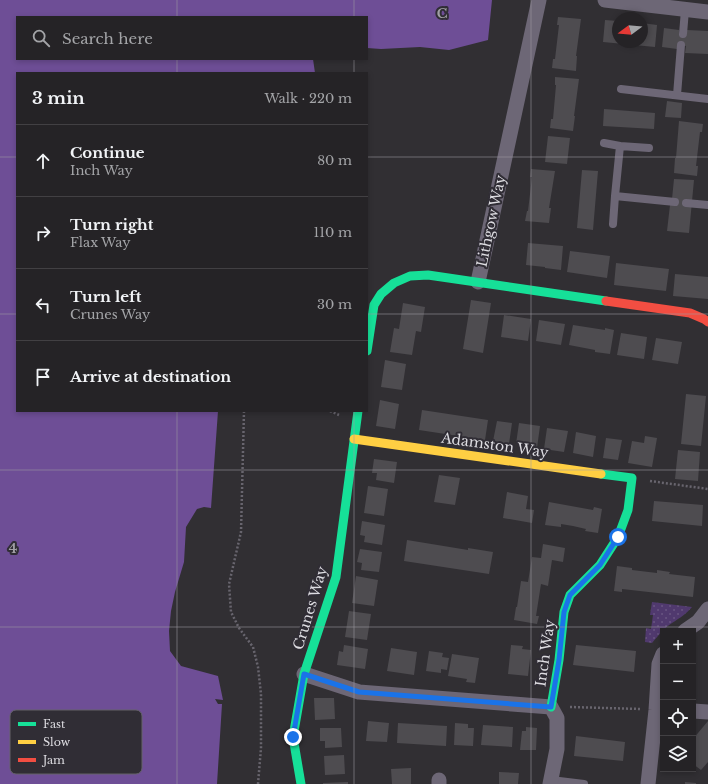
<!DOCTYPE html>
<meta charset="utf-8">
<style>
:root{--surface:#252326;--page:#312f32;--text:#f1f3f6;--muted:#a3a4a7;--line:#424043}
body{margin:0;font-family:"Libre Baskerville",serif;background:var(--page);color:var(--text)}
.controls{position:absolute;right:12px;bottom:12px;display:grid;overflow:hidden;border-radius:0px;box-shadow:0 2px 6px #0003}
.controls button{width:36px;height:36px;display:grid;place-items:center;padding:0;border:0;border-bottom:1px solid var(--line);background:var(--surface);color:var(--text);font:20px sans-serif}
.compass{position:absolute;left:612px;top:12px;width:36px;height:36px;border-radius:50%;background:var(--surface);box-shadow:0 2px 6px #0003;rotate:254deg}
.stop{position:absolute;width:12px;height:12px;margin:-9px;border:3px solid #1a73e8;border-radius:50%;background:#fff}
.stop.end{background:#1a73e8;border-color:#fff;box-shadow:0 1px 4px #0008}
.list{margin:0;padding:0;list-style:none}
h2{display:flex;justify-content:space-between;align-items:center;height:52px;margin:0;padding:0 16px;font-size:17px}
h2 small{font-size:13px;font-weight:400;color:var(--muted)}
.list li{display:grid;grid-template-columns:26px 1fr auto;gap:12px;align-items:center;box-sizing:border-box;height:72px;padding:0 16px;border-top:1px solid var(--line)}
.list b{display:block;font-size:15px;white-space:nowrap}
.list p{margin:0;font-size:13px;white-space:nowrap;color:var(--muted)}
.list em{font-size:13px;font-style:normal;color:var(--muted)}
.icon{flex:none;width:22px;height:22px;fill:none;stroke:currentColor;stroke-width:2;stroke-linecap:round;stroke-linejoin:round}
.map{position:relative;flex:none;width:708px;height:784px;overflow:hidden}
.search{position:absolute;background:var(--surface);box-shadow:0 2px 6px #0003;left:16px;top:16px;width:352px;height:44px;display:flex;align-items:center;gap:10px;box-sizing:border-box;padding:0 14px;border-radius:0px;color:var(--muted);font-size:15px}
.panel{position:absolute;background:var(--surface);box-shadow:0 2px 6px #0003;left:16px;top:72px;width:352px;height:340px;border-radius:0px}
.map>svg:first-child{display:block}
.grass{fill:url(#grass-dots)}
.water{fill:#6e4e96}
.building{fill:#4e4c50}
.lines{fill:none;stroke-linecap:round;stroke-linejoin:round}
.path{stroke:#68656e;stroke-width:2.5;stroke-dasharray:2 2;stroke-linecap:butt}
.lane{stroke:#6d6776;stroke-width:8}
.street{stroke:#6d6776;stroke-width:15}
.fast{stroke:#16e098;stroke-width:9}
.slow{stroke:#ffcf43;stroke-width:9}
.jam{stroke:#f24e42;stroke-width:9}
.route{stroke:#1a73e8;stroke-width:5}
.grid{fill:none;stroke:#a19fa4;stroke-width:1;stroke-opacity:0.55}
.labels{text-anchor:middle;stroke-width:4;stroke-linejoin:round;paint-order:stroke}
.street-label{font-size:14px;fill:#dddce1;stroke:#302d35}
.key{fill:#302d35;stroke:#646269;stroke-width:1}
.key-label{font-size:11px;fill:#dddce1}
.grid-label{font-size:13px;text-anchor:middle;font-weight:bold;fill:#a19fa4;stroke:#302d35;stroke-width:4;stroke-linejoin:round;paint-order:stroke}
</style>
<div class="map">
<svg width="708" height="784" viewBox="0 0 708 784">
<defs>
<pattern id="grass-dots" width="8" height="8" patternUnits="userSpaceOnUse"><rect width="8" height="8" fill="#50396e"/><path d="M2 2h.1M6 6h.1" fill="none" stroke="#695582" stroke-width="1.8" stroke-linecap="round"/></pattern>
</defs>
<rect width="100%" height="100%" fill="#312f33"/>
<path class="grass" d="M652,602L692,607C685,615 681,617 672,623C664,628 658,636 652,643L645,642L646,628L651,629L653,615H650Z"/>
<path class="water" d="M0,0H492L488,40L449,50L420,47L381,49L367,48V17H17V59H313L315,73H17V411H218L211,508L204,507L197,509L186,527L184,562L175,592L171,611L169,631L170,651L181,666L218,676L223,700L215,699L218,704H222L217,784H0Z"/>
<path class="building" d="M558,17L581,19L576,56H577L576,71L552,68L553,59H555L559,25H557Z
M605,20L618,21V42H642V23L657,25L655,47L603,42Z
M664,28L679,30V34L687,35V30L708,31V54L685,53L686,46L677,45V49L662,47Z
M555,77L579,79L574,116H575L573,131L550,128L551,119H553L556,85H555Z
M667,101L682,103L681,118L665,117Z
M604,109L655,113L654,129L603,126Z
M679,121L703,124L702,132H700L696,166H698L697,176L674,173L675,158H676Z
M548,136L570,138L567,164L545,162Z
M531,169L555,171L549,208H551L549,223L525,221L527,211H528L532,177H530Z
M582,170L598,171L593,230L577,228Z
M674,179L694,180L689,233L667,231L670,205L672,199Z
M528,243L563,246L561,270L545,268V267L526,265Z
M570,251L610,256L607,278L567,272Z
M616,263L669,269L666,291L614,285Z
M675,274L708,277V299L673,296Z
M471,300L491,303L483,353L463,349Z
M403,303L425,307L421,332L416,331L412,355L390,352L394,328L399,329Z
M504,315L531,319L528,341L501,337Z
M539,320L565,324L561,345L536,341Z
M573,325L605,330V328L614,330L610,354L595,352V350L569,345Z
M621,333L647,337L644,359L617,355Z
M656,338L682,342L678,364L652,360Z
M385,360L406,364L402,390L381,387Z
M686,394L706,396L701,446L681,444Z
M380,400L399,404L395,429L376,426Z
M422,410L488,420L485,440L419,430Z
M497,421L512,423L509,444L493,441Z
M519,423L540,426L537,448L516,444Z
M547,428L568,431L564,452L544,449Z
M576,432L596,436L593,457L573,453Z
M645,436L657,438L652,467L628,463L632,441L644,443Z
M606,438L622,440L618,460L603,458Z
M678,450L700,452L698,481L675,479Z
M374,459L397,462L394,483L376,480L377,473H372Z
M439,475L460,478L455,505L434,502Z
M368,486L388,489L384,516L364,513Z
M507,492L528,496L526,509L534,510L532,523L503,518Z
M654,501L703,505L702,526L652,521Z
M549,502L593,510L594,507L602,509L598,533L585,531L586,529L573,526L561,524V527L545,525Z
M362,521L385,525L382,545L364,542L365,536L360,535Z
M407,540L468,550V548L493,552L489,574L404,561Z
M543,544L565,548L563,562L552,560L548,586L541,584L536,616H539L537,624L514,620L516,607H517L521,581L528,582L532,557L541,558Z
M360,549L382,552L379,572L361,570L362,563L357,562Z
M617,566L632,568V570L657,573V570L670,572L669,574L695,577L693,597L622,589V592L614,591Z
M356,576L378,580L374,606L352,603Z
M349,611L371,614L367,640L345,637Z
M344,645L368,649L365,669L337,665L339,651L343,652Z
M511,645L523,646L522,649L531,650L528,676L508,674Z
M576,645L636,651L634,672L573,665Z
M391,648L417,652L414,675L387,671Z
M429,651L443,653L442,657L449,658L447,670L441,669V673L426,671Z
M452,654L479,658L475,683L466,682L467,679L448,676Z
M314,698H334L335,719L315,720Z
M368,721L389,723L387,742L366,741Z
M708,721V762L701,770L693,764V739Z
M398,723L447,726L446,746L397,743Z
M455,723L468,724V728H474L473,746L454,745Z
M483,725L513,727L512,747L481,745Z
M526,727L537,728L536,750H520L522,731H526Z
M320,728H341L342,747L325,748V741H320Z
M576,736L625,742L623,761L574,756Z
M344,755L345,774L325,775L324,756Z
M411,768V784H392L391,769Z
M499,772L519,773L518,784H499Z
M348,782V784H323V783Z
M685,782L696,783V784H685Z"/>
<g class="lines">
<path class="path" d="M244,411L241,532L229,584L231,612L239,628L253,647L258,667L261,694V748L258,784
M330,411L339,415
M650,481L708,489
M570,707L641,709"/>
<path class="lane" d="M683,34L685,10
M621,89L708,99
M677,95L681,45
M604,143L620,146
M649,148L620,146L615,196L675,202
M686,203L708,205
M613,224L615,196
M551,780L584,784"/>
<path class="street" d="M605,0L708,12
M478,282L539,0
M685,631L698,622L708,609
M304,674L359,692L551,707L557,718V749L550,784
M693,711L708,712
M439,780V784
M648,784L656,710L659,664L663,654"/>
<path class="fast" d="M367,351L374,305L381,294L394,283L410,276L428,275L606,301
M551,707L559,660L564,612L570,595L600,565L618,537L628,510L632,478L601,474
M301,784L293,737L304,674L336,577L358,411"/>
<path class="slow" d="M354,439L601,474"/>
<path class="jam" d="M606,301L690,313L704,319L708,322"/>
</g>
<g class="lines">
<path class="route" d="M293,737L304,674L359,692L551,707L559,660L564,612L570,595L600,565L618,537"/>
</g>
<path class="grid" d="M177,0V17M354,0V17M531,0V784M177,59V73M354,59V73M0,157H17M367,157H708M0,314H17M367,314H708M177,411V784M354,411V784M0,470H708M0,627H708"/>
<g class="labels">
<g class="street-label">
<text transform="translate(491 221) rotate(-78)" y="5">Lithgow Way</text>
<text transform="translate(495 445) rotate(8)" y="5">Adamston Way</text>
<text transform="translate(310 608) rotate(-73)" y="5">Crunes Way</text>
<text transform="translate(545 653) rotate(-82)" y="5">Inch Way</text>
</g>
</g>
<rect x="10" y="710" width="132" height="64" rx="6" class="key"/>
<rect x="18" y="722" width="18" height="4" fill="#16e098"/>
<rect x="18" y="740" width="18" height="4" fill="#ffcf43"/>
<rect x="18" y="758" width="18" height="4" fill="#f24e42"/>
<g class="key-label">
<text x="43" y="728">Fast</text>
<text x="43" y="746">Slow</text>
<text x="43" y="764">Jam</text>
</g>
<g class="grid-label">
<text x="442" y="18">C</text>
<text x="13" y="553">4</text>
</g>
</svg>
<div class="controls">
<button>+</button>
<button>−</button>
<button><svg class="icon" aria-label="locate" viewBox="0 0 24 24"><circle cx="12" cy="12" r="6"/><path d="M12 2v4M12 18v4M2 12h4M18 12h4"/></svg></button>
<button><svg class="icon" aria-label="layers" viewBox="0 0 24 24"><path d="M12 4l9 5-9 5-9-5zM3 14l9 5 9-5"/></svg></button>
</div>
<svg class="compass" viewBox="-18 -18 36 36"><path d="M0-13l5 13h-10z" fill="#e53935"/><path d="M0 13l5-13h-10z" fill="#a3a4a7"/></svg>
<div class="stop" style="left:618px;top:537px"></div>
<div class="stop end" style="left:293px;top:737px"></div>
<div class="search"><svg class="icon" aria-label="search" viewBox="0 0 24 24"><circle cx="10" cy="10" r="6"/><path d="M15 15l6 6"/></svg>Search here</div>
<section class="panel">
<h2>3 min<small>Walk · 220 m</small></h2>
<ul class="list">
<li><svg class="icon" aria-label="ahead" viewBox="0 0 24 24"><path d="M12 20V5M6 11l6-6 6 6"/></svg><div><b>Continue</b><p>Inch Way</p></div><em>80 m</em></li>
<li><svg class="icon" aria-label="right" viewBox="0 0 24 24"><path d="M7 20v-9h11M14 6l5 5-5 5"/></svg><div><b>Turn right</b><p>Flax Way</p></div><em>110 m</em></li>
<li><svg class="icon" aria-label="left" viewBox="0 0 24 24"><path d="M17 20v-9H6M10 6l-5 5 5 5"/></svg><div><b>Turn left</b><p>Crunes Way</p></div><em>30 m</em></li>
<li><svg class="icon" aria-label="arrive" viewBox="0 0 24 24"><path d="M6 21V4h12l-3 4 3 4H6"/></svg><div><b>Arrive at destination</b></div></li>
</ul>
</section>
</div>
